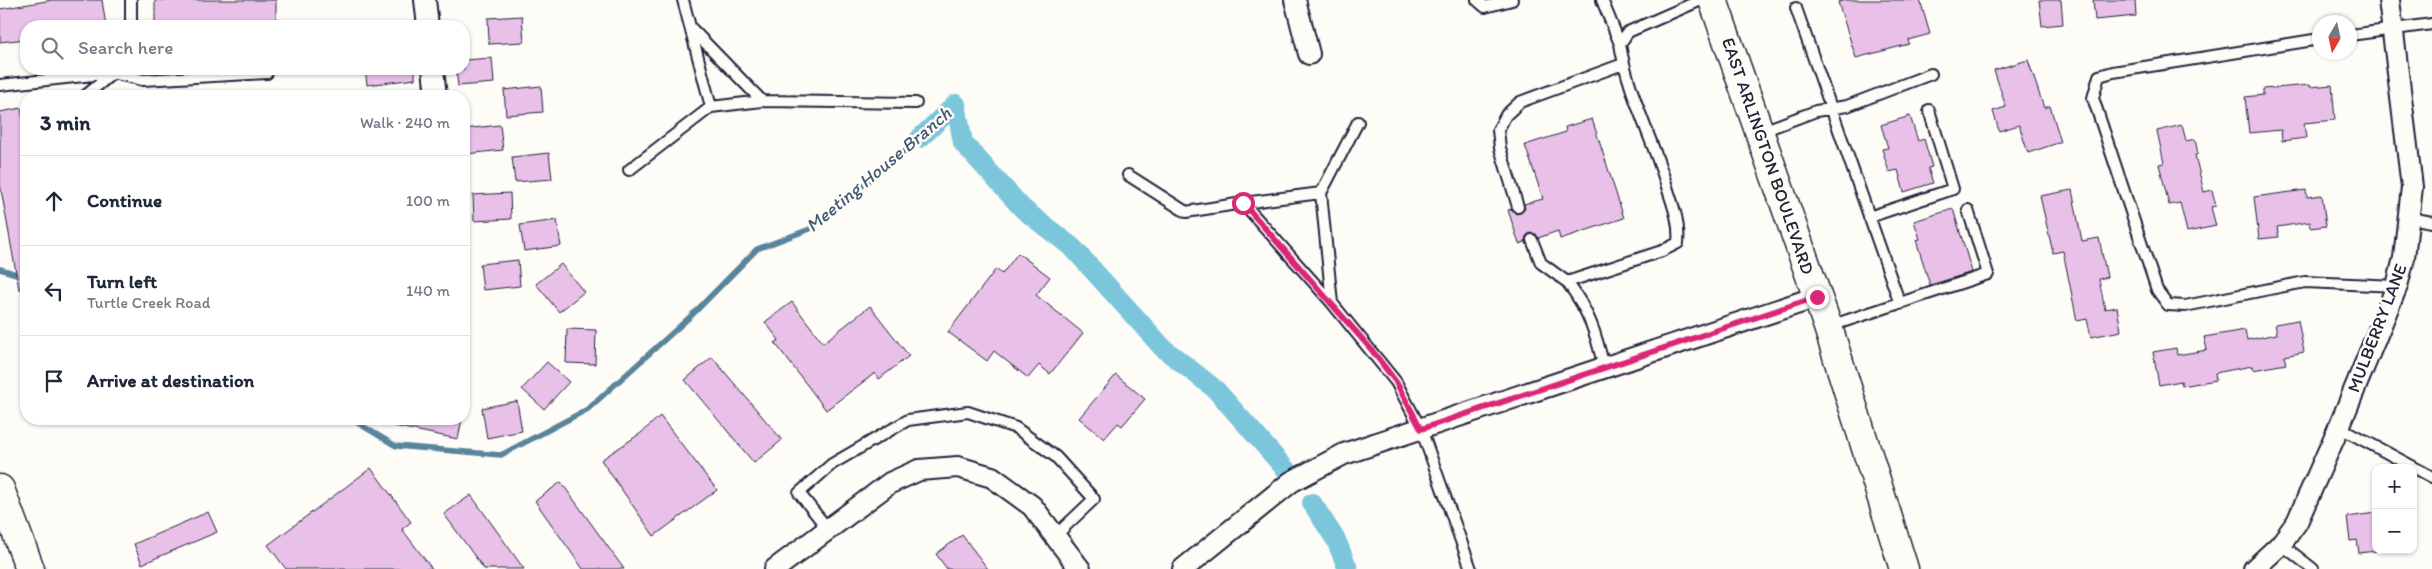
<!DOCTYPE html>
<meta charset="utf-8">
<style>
:root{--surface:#fff;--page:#f2f2f3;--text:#1f2937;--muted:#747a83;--line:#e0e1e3}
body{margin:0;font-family:Itim,sans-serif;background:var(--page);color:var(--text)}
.controls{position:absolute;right:15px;bottom:15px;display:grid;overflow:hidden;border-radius:10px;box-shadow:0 1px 4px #0004}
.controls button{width:45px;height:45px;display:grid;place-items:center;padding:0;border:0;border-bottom:1px solid var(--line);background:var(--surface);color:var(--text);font:25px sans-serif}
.compass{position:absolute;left:2312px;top:15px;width:45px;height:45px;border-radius:50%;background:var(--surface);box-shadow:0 1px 4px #0004;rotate:189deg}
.stop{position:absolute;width:15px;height:15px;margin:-11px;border:4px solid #db2777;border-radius:50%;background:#fff}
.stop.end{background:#db2777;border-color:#fff;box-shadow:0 1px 5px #0008}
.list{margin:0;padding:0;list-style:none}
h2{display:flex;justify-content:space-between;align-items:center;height:65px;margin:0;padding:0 20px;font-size:21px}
h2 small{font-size:16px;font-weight:400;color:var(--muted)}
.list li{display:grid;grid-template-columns:32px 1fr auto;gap:15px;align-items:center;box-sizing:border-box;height:90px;padding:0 20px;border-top:1px solid var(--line)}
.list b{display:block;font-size:19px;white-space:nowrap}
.list p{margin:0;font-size:16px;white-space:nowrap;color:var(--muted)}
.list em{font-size:16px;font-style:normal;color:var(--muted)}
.icon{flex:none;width:28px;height:28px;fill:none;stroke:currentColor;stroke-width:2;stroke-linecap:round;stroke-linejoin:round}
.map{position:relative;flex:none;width:2432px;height:569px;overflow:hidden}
.search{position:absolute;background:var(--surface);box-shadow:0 1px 4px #0004;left:20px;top:20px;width:450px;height:55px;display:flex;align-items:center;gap:12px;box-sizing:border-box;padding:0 18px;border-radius:20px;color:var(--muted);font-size:19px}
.panel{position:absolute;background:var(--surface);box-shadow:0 1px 4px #0004;left:20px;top:90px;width:450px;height:335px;border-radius:20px}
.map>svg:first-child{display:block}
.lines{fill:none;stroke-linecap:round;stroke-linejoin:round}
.stream{stroke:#58849c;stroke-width:5.5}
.canal{stroke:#7cc6dc;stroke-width:20}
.building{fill:#e8c0e8;stroke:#22223b}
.service-casing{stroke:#22223b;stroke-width:14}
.minor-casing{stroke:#22223b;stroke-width:24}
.secondary-casing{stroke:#22223b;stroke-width:31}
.primary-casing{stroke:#22223b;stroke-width:31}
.service{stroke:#fdfcf7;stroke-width:10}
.minor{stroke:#fdfcf7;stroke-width:20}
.secondary{stroke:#fdfcf7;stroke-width:28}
.primary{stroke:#fdfcf7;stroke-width:28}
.route{stroke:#db2777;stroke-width:6}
.labels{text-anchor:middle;stroke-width:5;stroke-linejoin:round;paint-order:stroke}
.street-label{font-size:18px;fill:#22223b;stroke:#fdfcf7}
.water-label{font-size:19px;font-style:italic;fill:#425b73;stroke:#fdfcf7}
</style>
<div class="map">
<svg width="2432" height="569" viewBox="0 0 2432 569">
<rect width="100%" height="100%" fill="#fdfcf7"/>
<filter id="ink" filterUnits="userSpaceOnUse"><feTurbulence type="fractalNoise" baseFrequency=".02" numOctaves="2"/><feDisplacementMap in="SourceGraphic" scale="10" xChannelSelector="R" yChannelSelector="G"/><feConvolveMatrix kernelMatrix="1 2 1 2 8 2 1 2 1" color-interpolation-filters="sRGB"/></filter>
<g filter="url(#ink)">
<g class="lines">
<path class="stream" d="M0,269L26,277
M351,419L396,446L501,455L588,409L692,315L757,249L810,229L920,138"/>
<path class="canal" d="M920,138L956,104L963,143L1023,209L1073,248L1163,348L1215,389L1289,473
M1312,503L1336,540L1348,569"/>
</g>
<path class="building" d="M52,0H102L106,26H26V39L0,42V9Z
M155,0H276V26H155Z
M1847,0H1920L1930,34L1908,40L1909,44L1856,58L1838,2Z
M2039,0H2061L2063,24L2042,26Z
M2093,0H2135L2136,16L2095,20Z
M522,16L524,42L489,44L488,18Z
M492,58L494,83L458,86L456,69H464V60Z
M2028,60L2044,108L2050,106L2061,142L2028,153L2019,125L1999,131L1993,111L2006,107L1994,70Z
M365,69H415V79L367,85Z
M2310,85V87L2332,85L2335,120L2304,123L2306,138L2282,141L2281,130L2249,133L2245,97L2263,95V89Z
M541,86L543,112L506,115L504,90Z
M21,108L26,134V289H19L0,184V112Z
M1910,116L1918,141L1924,139L1932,167L1928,168L1933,183L1904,192L1898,170L1889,172L1882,149L1888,148L1881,125Z
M1592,119L1624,218L1560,239L1558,231L1538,238L1536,234L1530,233L1526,236L1525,242L1519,244L1508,210L1511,209L1516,214L1520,213L1525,209L1524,204L1543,199L1525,145L1566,132L1565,127Z
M500,125L503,150L466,154L464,129Z
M2182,125L2186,141L2195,139L2198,154L2195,155L2204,192L2212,190L2216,206L2211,207L2216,226L2187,232L2180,203L2169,205L2159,164L2164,163L2157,131Z
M549,153L552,179L515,182L512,157Z
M2072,190L2082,241L2099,238L2107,277L2099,279L2105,309L2117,307L2121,331L2091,337L2087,319L2077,321L2063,251L2053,253L2040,196Z
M2306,190L2307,197L2322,195L2326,226L2311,228L2310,222L2277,227L2279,237L2259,239L2254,197Z
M510,193L511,219L474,221L473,195Z
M1953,209L1972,272L1930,285L1916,240L1920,239L1914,221Z
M557,220L561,246L524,251L520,225Z
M1018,253L1050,277L1036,295L1083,333L1050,374L1039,365L1028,378L994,351L987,361L948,332L996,269L1002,274Z
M518,260L520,286L483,290L480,264Z
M561,264L584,292L559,312L536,284Z
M792,302L823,343L870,306L909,356L879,379L875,373L826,410L775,343L779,340L765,322Z
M2298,320L2304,352L2284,356L2286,364L2253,370L2252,366L2215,373L2216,380L2182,386L2181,381L2159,385L2153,352L2176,348L2177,355L2207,350L2204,337L2245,330L2247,340L2277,334L2275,324Z
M567,329L596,330L595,364L566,363Z
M712,357L782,440L754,463L685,380Z
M547,362L569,382L544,409L522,389Z
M1116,375L1145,399L1122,426L1118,423L1104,439L1079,418Z
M517,401L522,431L487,438L482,408Z
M660,416L717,490L654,536L601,460L641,433Z
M395,419H462L458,439L394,426Z
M371,468L411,522L402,529L432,569H286L268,545Z
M561,482L624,569H583L535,501Z
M471,495L524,569H484L444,514Z
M208,512L217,532L142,564L134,544Z
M2376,513V551L2359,553L2357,540L2350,541L2347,517Z
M962,535L988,569H947L936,554Z"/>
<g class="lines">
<g class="service-casing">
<path id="service" d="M683,0L711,107L762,101L690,27
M1477,0L1485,7L1512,0
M1602,0L1620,44
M1796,8L1900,304
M131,26V0
M2350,35L2432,24
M2320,39L2113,72L2099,76L2093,98L2157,290L2168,305L2185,306L2305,282L2397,286
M0,85L112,73L143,80L267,73
M85,96L113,73
M762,101L916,103
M1760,132L1816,111L1847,106L1931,74
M629,170L711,107
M1128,175L1186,212L1243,203
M1321,193L1358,122
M1518,207L1500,148L1498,130L1506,115L1520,102L1623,64
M1869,217L1953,189L1929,110
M2410,218L2432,222
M1532,240L1541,263L1567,282
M1332,303L1321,193L1243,203L1332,303L1396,382L1421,429L1471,569
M1830,326L1988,274L1968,210
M1604,368C1596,333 1589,311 1567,282L1662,251L1678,243C1680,224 1674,208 1668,190C1654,142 1628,94 1620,44L1628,32L1701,0
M2339,427L2432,477
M828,529L799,493L832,464L908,420L968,412L1016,428L1056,457L1094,499L1055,536
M2281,544L2313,569"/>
</g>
<g class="minor-casing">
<path id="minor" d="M425,0L428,26
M1295,0L1309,54
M433,69L436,96
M775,569L890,483L919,470L958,467L992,477L1032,506L1080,569
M1183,569L1291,482L1344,454L1817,297
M2254,569L2281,544L2297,522L2339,427L2397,286L2404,258L2412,187L2389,0"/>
</g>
<g class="secondary-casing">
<path id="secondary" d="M1713,0L1828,327L1904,569"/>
</g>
<g class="primary-casing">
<path id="primary" d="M0,489L30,569"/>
</g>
<use href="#service" class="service"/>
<use href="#minor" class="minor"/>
<use href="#secondary" class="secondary"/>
<use href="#primary" class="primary"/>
</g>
</g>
<g class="lines" filter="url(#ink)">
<path class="route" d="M1243,203L1371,349L1396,382L1421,429L1817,297"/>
</g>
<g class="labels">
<g class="street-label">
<text transform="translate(1768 156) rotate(71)" y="6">EAST ARLINGTON BOULEVARD</text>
<text transform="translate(2377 328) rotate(-69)" y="6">MULBERRY LANE</text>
</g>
<g class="water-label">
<text transform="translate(878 169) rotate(-40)" y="7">Meeting House Branch</text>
</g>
</g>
</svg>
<div class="controls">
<button>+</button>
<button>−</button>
</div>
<svg class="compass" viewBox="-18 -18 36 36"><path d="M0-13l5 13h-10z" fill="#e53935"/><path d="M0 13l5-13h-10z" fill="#747a83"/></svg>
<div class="stop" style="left:1243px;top:203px"></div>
<div class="stop end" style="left:1817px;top:297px"></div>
<div class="search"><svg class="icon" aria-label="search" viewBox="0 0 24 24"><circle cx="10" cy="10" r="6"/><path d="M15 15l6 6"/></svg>Search here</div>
<section class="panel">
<h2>3 min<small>Walk · 240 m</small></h2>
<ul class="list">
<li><svg class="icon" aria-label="ahead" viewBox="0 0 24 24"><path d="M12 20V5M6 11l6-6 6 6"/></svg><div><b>Continue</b></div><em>100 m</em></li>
<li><svg class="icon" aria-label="left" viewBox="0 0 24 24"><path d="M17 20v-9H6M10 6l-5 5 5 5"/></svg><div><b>Turn left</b><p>Turtle Creek Road</p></div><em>140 m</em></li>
<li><svg class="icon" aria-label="arrive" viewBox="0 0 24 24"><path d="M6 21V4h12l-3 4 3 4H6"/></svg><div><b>Arrive at destination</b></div></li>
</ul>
</section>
</div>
